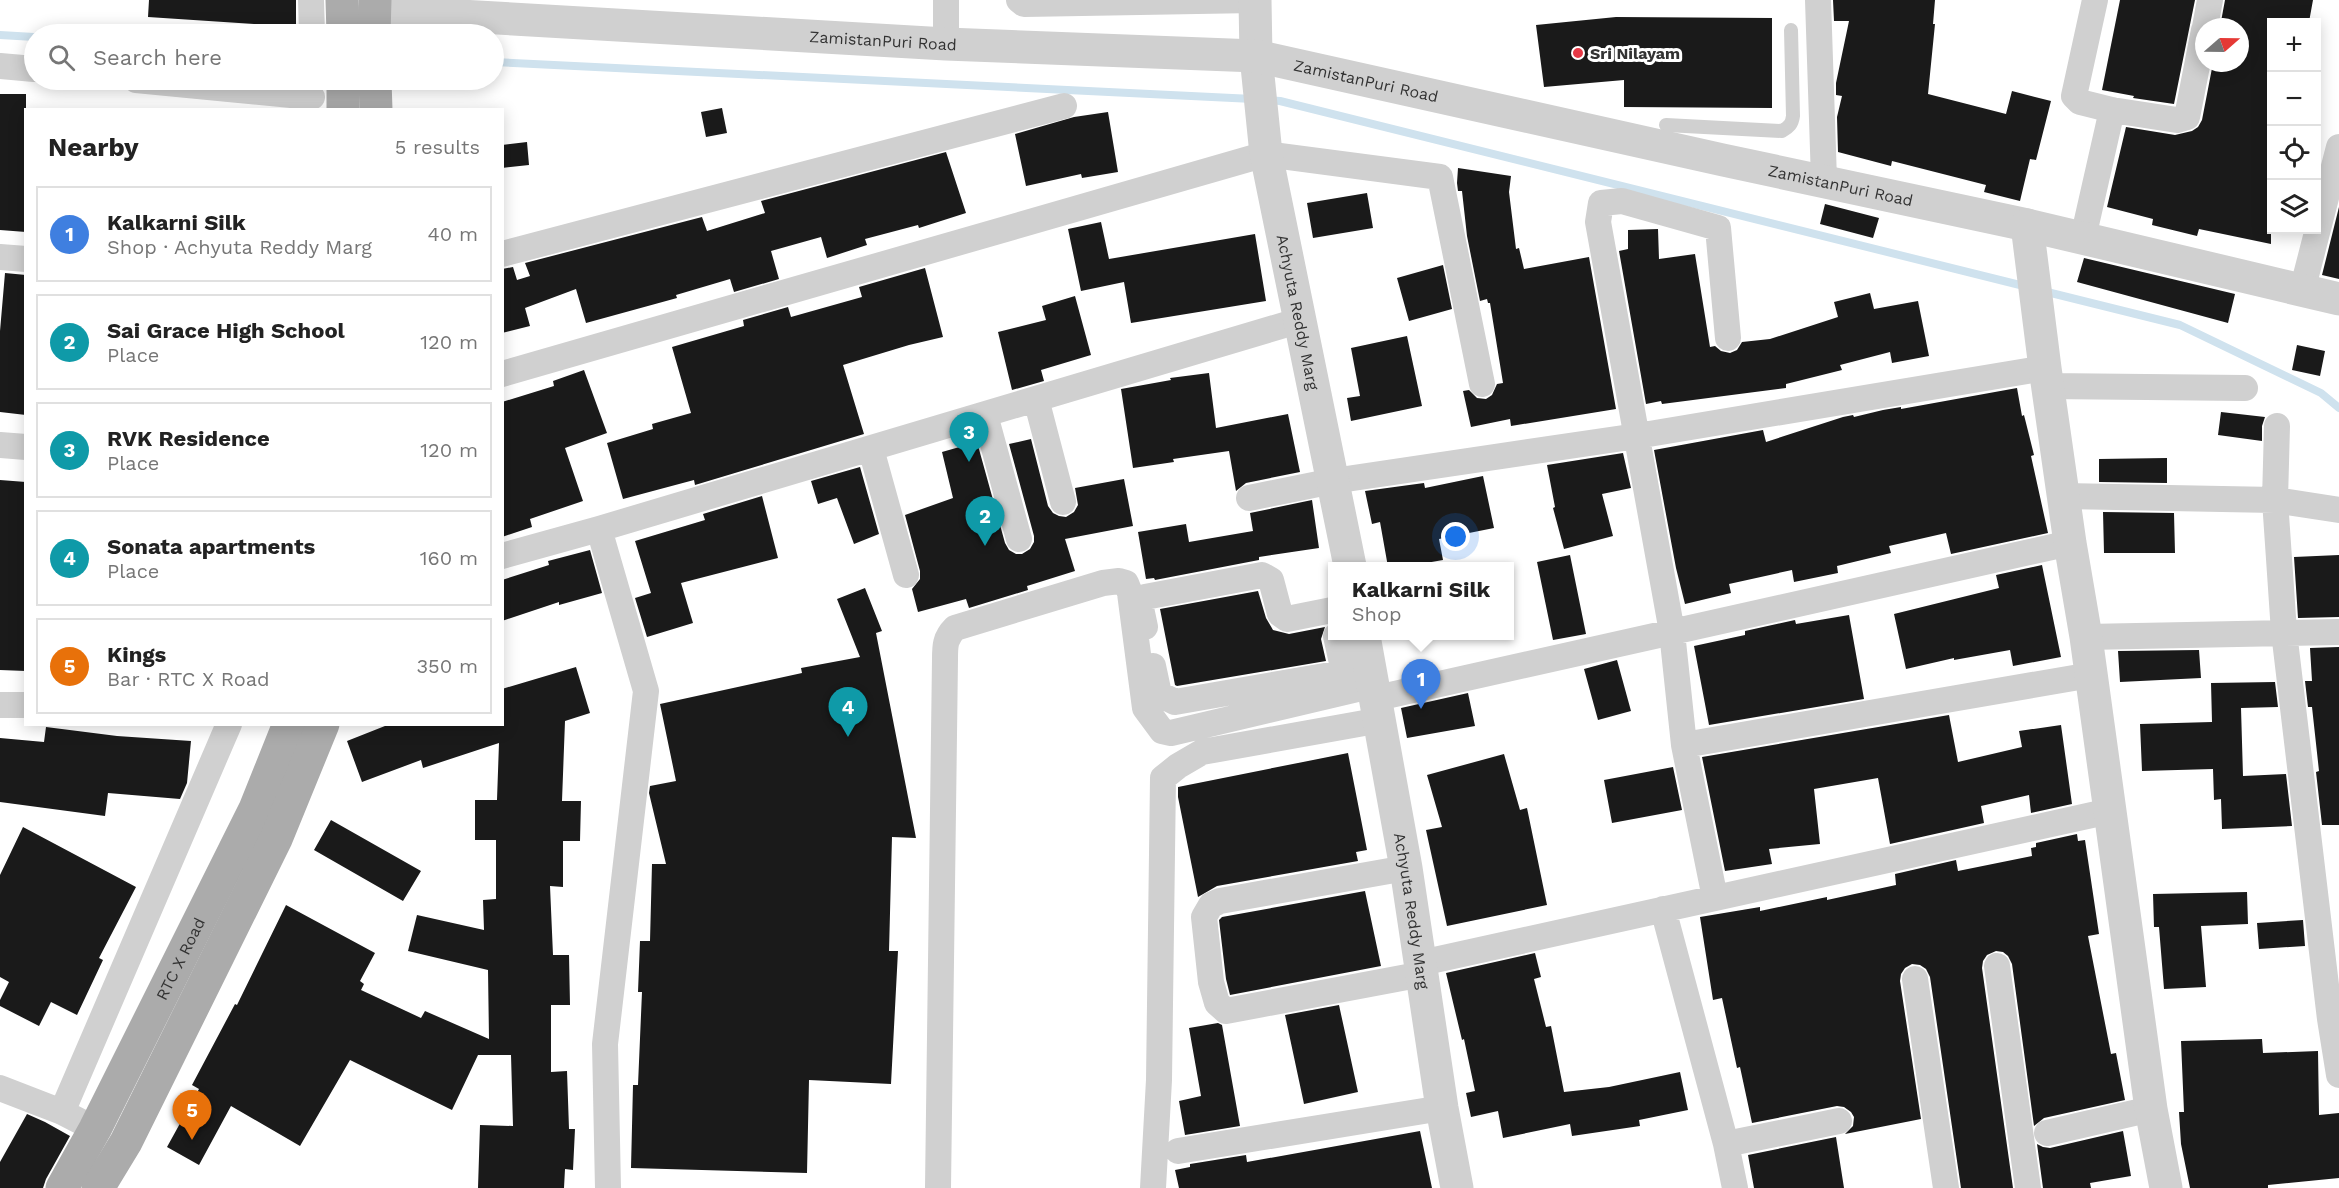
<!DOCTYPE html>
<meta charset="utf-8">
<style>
:root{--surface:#fff;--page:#f2f2f2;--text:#222;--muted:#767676;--line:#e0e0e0;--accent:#e63946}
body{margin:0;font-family:"Work Sans",sans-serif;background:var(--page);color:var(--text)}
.controls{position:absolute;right:18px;top:18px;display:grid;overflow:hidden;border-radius:0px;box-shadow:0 3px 15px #0003}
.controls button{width:54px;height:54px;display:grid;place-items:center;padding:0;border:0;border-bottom:2px solid var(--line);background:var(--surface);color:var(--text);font:30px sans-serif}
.compass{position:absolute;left:2195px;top:18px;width:54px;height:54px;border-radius:50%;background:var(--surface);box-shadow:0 3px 15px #0003;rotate:70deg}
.you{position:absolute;left:1456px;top:537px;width:21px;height:21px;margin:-15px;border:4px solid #fff;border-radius:50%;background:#1a73e8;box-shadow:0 0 0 9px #1a73e833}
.badge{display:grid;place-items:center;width:39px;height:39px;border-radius:50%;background:var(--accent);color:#fff;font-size:20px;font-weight:700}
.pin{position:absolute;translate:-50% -50px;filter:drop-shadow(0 2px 3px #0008)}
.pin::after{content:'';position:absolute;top:32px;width:21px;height:18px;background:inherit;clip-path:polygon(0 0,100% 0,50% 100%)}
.popup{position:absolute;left:1328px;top:562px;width:186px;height:78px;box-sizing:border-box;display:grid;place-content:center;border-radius:0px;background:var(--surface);filter:drop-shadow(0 2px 4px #0005);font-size:20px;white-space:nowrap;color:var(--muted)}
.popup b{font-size:22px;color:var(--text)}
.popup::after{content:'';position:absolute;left:50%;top:100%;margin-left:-12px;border:12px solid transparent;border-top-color:var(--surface)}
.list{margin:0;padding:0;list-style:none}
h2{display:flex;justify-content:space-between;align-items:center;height:78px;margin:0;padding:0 24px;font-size:26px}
h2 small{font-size:20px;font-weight:400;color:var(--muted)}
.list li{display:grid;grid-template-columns:39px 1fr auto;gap:18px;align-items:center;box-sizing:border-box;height:96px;margin:0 12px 12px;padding:0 12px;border:2px solid var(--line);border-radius:0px}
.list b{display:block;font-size:22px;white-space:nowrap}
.list p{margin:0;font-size:20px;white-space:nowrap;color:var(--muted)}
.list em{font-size:20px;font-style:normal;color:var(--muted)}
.icon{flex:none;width:33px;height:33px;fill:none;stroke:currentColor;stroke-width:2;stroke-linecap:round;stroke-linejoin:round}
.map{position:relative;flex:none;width:2339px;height:1188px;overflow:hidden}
.search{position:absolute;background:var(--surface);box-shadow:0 3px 15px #0003;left:24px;top:24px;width:480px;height:66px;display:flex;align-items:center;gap:15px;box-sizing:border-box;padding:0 21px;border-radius:33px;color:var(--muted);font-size:22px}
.panel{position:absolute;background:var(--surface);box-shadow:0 3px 15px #0003;left:24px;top:108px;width:480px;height:618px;border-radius:0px}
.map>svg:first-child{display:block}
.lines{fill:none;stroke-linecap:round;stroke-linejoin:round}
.stream{stroke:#cfe2ee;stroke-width:8}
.building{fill:#1a1a1a}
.service{stroke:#d0d0d0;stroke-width:14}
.minor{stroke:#d0d0d0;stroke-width:26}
.tertiary{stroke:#d0d0d0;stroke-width:33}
.primary{stroke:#ababab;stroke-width:33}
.poi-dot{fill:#e63946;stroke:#fff;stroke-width:2}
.labels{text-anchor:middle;stroke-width:6;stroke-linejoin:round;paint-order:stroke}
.street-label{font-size:16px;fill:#333;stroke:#fff}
.poi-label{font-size:16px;font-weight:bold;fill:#333;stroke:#fff;text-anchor:start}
</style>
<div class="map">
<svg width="2339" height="1188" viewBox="0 0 2339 1188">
<rect width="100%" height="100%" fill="#fff"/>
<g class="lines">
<path class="stream" d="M0,35L34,37
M494,62L1253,99
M1266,100L1280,101L2028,287
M2043,291L2180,325L2321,393L2339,408"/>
</g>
<path class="building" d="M149,0H296V29L254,28V24L148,17Z
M1833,0H1935L1933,24H1935L1928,94L2006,114L2012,91L2051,101L2036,160L2030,159L2020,201L1984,192L1986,185L1892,161L1891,166L1838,152L1837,117L1842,96L1836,95V83L1849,21H1834Z
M2120,0H2195L2174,104L2133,98L2134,96L2102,90Z
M2225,0H2313L2309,22H2271V244L2199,229L2197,236L2152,225L2153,219L2107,207L2126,127L2175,135L2192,131L2198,127L2202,120L2213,63H2240V27H2220Z
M1616,17L1772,18V108L1624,107V80L1544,87L1536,25Z
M0,94H26V232L0,230Z
M722,108L727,133L706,137L701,112Z
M1108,112L1118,172L1082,178L1081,174L1026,186L1015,134L1074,117Z
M527,142L529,165L502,168V145Z
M946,152L966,213L919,228L918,225L865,239L867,245L827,258L821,237L771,251L779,279L734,292L730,279L676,295L677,298L586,323L576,289L525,308L530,326L502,333V269L513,267L517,280L530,276L525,263L702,217L707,231L765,213L761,201Z
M1458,168L1511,176L1509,192L1516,249L1519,248L1524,269L1589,257L1616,409L1511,426L1510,419L1471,427L1463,391L1469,390L1477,398L1486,399L1492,395L1497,384L1503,383L1490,303H1488L1487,299L1480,301L1467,236L1462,191H1458L1457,183Z
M1367,193L1373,228L1313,238L1307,203Z
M1825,204L1879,218L1873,238L1820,224Z
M2339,207V279L2322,275Z
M1101,222L1109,259L1255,234L1266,301L1131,323L1124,282L1081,291L1068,229Z
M1658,229L1659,259L1695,254L1710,347L1715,346L1721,351L1730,353L1737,350L1742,342L1770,339L1838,317L1834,302L1870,293L1874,309L1918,301L1929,356L1892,363L1890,352L1840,365L1842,370L1786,384V388L1662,404L1661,401L1646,404L1619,251L1628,249V230Z
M2084,258L2235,294L2228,323L2077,282Z
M1443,265L1452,309L1409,321L1397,278Z
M925,268L943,337L909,345L843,365L864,434L695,485L694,480L623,499L607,443L653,429L652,424L691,413L672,347L744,326L743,320L788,307L791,317L862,297L859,287Z
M5,273L26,275V415L0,412V331Z
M1075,296L1091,355L1041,370L1044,381L1012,390L998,332L1046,320L1042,306Z
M1407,336L1422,406L1351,421L1347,398L1360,396L1351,348Z
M2297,345L2325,351L2320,376L2292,370Z
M584,370L607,433L565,448L583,501L530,519L532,527L502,537V402L554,386L553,381Z
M1209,373L1216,428L1288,414L1300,472L1246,483L1236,491L1229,451L1173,459L1174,462L1133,468L1121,389L1171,380L1170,378Z
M2017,388L2022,416L2024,415L2034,455L2031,456L2048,533L1951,554L1946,533L1889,546L1891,553L1837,566L1838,573L1794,582L1792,570L1729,584L1731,593L1685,604L1676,568L1654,450L1763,430L1766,442L1843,417L1853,415L1854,417L1883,410L1901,407V409Z
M2221,412L2265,417L2262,426V441L2218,435Z
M1031,439L1048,506L1053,513L1059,516L1066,517L1074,512L1078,505L1075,488L1124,479L1133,526L1065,539L1075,571L1027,586L1028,590L969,608L966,599L918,612L912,589L920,579V571L905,515L953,498L942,452L977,442L1005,543L1009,550L1016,554H1022L1030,549L1034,542V536L1009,444Z
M1623,453L1631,488L1602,494L1613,536L1564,549L1553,508L1555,507L1547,465Z
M2167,458V483L2099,482V459Z
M860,467L879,534L854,544L837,498L818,504L811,481Z
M1483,476L1494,528L1439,539L1443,560L1403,567H1388L1380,522L1372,524L1365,491L1424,483L1425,488Z
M0,480L26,482V671L0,670Z
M762,496L778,558L681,583L693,623L647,637L635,598L651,593L635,541L705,520L703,514Z
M1312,500L1319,548L1259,557V560L1155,580L1154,578L1146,579L1138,532L1186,524L1189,542L1253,531L1250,513Z
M2103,512L2174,513L2175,553H2104Z
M590,550L602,593L559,605V602L502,621V580L549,565L548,561Z
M1570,555L1586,634L1553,640L1537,562Z
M2339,555V617L2298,618L2294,557Z
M2042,565L2061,657L2013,666L2010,650L1954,660V658L1906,669L1894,614L1999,588L1996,575Z
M865,588L882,631L876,633L916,838L892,837L889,951H898L891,1084L809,1080L807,1173L631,1168L633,1085H638L642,992H638L640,941H650L652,864H666L649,793L650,786L676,781L660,704L802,673L801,668L860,657L837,599Z
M1258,591L1266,618L1273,630L1289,634L1325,627L1321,639L1326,661L1177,686L1175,685L1160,609Z
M1849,615L1864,699L1709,725L1694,646L1745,635V631L1795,620L1796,624Z
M2339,647V825H2322L2316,772L2319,771L2312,707H2308L2305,681H2312L2310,648Z
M2199,650L2201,678L2120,682L2118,651Z
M1617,660L1631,711L1598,720L1584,669Z
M576,667L590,713L565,721L562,801H581L580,841H563V887L550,886L553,955H569L570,1005H551V1072L567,1071L569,1129H575L573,1170L565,1169L564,1188H478L480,1125L513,1126L511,1055H478L452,1110L350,1060L300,1146L231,1106L199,1165L167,1147L199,1089L192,1085L235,1004L237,1005L286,905L375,953L360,981L364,984L361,990L421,1018L425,1011L489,1039L488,970L408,951L417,915L484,930L483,900L496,899V840H475V800H497L499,743L423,768L421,760L362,782L347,741L390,724H502V689Z
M2275,682L2278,707L2241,708L2243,776L2286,774L2292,826L2222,829L2221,799L2214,800L2213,769L2142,771L2140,724L2212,722L2211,683Z
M1468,693L1475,726L1407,738L1401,708Z
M1949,715L1958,762L2022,747L2019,731L2061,725L2072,804L2031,813L2029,795L1981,806L1984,823L1890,844L1878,778L1814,789L1820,844L1769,849L1772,864L1725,871L1702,757Z
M46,727L117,736L191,741L187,783L180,799L108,793L105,816L0,802V738L44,742Z
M1348,753L1367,850L1356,852L1358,861L1217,886L1198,897L1178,797V787Z
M1504,754L1520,810L1527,808L1547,905L1447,926L1426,830L1442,827L1427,775Z
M1673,767L1682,810L1612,823L1604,780Z
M331,820L421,871L403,901L314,850Z
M23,827L136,887L99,958L103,960L77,1015L51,1002L39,1026L0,1006V1000L9,982L0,977V875Z
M2077,834L2078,841L2085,840L2099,934L2088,936L2111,1054L2116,1053L2125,1100L2044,1118L2034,1126L2012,964L2008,956L2003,952L1996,951L1987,955L1983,961L1982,968L2013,1188H1961L1930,977L1926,969L1920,965L1912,964L1905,968L1901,974L1900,981L1921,1119L1845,1134L1853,1126L1854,1117L1851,1112L1844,1107L1837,1106L1752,1123L1740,1067L1737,1068L1722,998L1713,1000L1700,917L1760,907V911L1827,897V900L1896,885L1895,874L1956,860L1958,871L2032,856L2031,848L2036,847V843Z
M1365,891L1381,966L1230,995L1226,979L1219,920L1222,917Z
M2247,892L2248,924L2201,926L2206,987L2164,989L2159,927H2154L2153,894Z
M2303,920L2305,946L2259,949L2257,923Z
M1535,953L1541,977L1534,979L1546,1027L1551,1026L1564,1092L1609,1087L1680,1072L1688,1110L1639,1120L1640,1126L1572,1136L1570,1124L1503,1138L1498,1111L1471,1117L1466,1093L1475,1091L1464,1039L1462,1040L1446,973Z
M1339,1005L1358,1092L1304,1104L1285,1015Z
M1218,1023L1222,1025L1240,1126L1185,1135L1179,1101L1201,1096L1189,1028Z
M2262,1039L2263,1053L2318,1051L2319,1115L2339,1113V1178L2268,1185V1188H2190L2181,1144L2179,1112H2184L2181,1041Z
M27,1114L45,1122L70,1136L46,1179L43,1188H0V1162Z
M1420,1131L1432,1188H1179L1175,1170L1190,1167V1164L1246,1155L1247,1162Z
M2123,1131L2131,1176L2090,1183L2091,1188H2043L2037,1144L2043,1147L2050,1148Z
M1836,1137L1844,1188H1754L1748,1155Z"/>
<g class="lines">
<path class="service" d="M1666,125L1782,131C1789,127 1792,124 1793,116L1791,30"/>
<path class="minor" d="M311,0L312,34
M1019,0L1024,4L1255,0
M1818,0L1824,180
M2095,0L2074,96L2080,102L2112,110L2177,120L2187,117L2204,30
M2205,27L2210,0
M946,44V0
M0,66L34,69
M136,80L312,97
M2083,238L2112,110
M502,254L1064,106
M0,257L26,259
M2302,291L2339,147
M502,374L1266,154L1440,177L1482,384
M2047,386L2245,388
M1036,399L1063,502
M985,415L1019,539
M2277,426L2275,500L2284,632L2330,1019L2339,1075
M0,445L26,447
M871,449L906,575
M2063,496L2275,500L2339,510
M1249,498L1333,481L1637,436L2045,368
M599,529L646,691L605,1044L608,1188
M502,556L599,529L1301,320
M1145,627L1141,608L1145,597L1262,575L1271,580L1280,614L1287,619L1332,610
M1336,636L1344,672
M2086,637L2339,632
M1153,666L1159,694L1175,702L1371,668
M1377,698L2070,543
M0,705H26
M1684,745L2091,675
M1406,868L1220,901L1211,905L1204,917L1211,982L1217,1003L1226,1011L1423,974
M1715,898L1684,745L1672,632L1598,222L1601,203L1622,201L1718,228L1728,338
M1663,909L1726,1144L1735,1188
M1421,963L2110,811
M1997,966L2028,1188
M1915,979L1946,1188
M0,1088L62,1112L95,1129
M62,1112L229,724
M2047,1133L2151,1109
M1726,1144L1839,1121
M1178,1151L1442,1108
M938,1188L945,659C945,646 945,638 955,628L1103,583L1119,581L1126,583L1130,593L1145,708L1162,731L1171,733L1374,685
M1153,1188L1159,1080L1163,778L1178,766L1202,752L1381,720"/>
<g class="tertiary">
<path id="s1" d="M1255,0L1256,56L1266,154L1350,566"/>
<path id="s2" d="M374,11L946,44L1256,56L1723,160L2027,225L2339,299"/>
<path d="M2027,225L2045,368L2070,543L2086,637L2151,1109L2166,1188"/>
<path id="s3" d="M1364,636L1406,868L1442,1108L1457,1188"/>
</g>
<g class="primary">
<path d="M342,0L343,34"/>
<path d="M374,34L375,0"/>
<path d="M343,80V110"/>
<path d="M375,80L376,110"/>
<path id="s4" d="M62,1188L95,1129L255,809L289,724"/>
<path d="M98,1188L126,1142L276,839L323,724"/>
</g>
</g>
<circle class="poi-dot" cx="1578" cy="53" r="6"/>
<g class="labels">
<g class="street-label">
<text dy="6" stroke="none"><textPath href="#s2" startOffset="510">ZamistanPuri Road</textPath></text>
<text dy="6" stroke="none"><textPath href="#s2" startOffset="996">ZamistanPuri Road</textPath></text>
<text dy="6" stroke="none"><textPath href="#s2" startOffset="1482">ZamistanPuri Road</textPath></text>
<text dy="6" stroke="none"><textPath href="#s1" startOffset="316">Achyuta Reddy Marg</textPath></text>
<text dy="6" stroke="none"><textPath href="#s3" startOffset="279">Achyuta Reddy Marg</textPath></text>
<text dy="6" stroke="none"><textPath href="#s4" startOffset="258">RTC X Road</textPath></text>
</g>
<g class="poi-label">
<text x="1590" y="59">Sri Nilayam</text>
</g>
</g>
</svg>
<div class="controls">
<button>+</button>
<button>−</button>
<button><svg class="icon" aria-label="locate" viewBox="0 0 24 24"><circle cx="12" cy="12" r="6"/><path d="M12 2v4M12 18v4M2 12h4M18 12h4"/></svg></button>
<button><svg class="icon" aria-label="layers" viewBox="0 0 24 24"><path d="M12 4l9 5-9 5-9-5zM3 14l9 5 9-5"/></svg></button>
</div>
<svg class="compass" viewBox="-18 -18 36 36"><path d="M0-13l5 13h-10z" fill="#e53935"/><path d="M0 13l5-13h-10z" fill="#767676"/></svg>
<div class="you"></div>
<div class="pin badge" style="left:1421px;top:709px;background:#3f7fe0">1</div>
<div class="popup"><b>Kalkarni Silk</b>Shop</div>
<div class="pin badge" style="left:985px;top:546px;background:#0f9aa8">2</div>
<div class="pin badge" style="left:969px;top:462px;background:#0f9aa8">3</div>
<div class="pin badge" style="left:848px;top:737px;background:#0f9aa8">4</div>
<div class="pin badge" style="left:192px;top:1140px;background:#e8710a">5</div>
<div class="search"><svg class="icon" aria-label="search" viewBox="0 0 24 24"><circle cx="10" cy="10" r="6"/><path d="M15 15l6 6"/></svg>Search here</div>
<section class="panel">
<h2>Nearby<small>5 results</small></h2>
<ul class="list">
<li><span class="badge" style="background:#3f7fe0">1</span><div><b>Kalkarni Silk</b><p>Shop · Achyuta Reddy Marg</p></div><em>40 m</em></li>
<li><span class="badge" style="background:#0f9aa8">2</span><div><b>Sai Grace High School</b><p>Place</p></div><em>120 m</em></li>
<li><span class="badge" style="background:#0f9aa8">3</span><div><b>RVK Residence</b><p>Place</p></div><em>120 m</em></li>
<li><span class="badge" style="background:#0f9aa8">4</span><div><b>Sonata apartments</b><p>Place</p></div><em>160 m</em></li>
<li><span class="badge" style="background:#e8710a">5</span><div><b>Kings</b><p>Bar · RTC X Road</p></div><em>350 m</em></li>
</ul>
</section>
</div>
